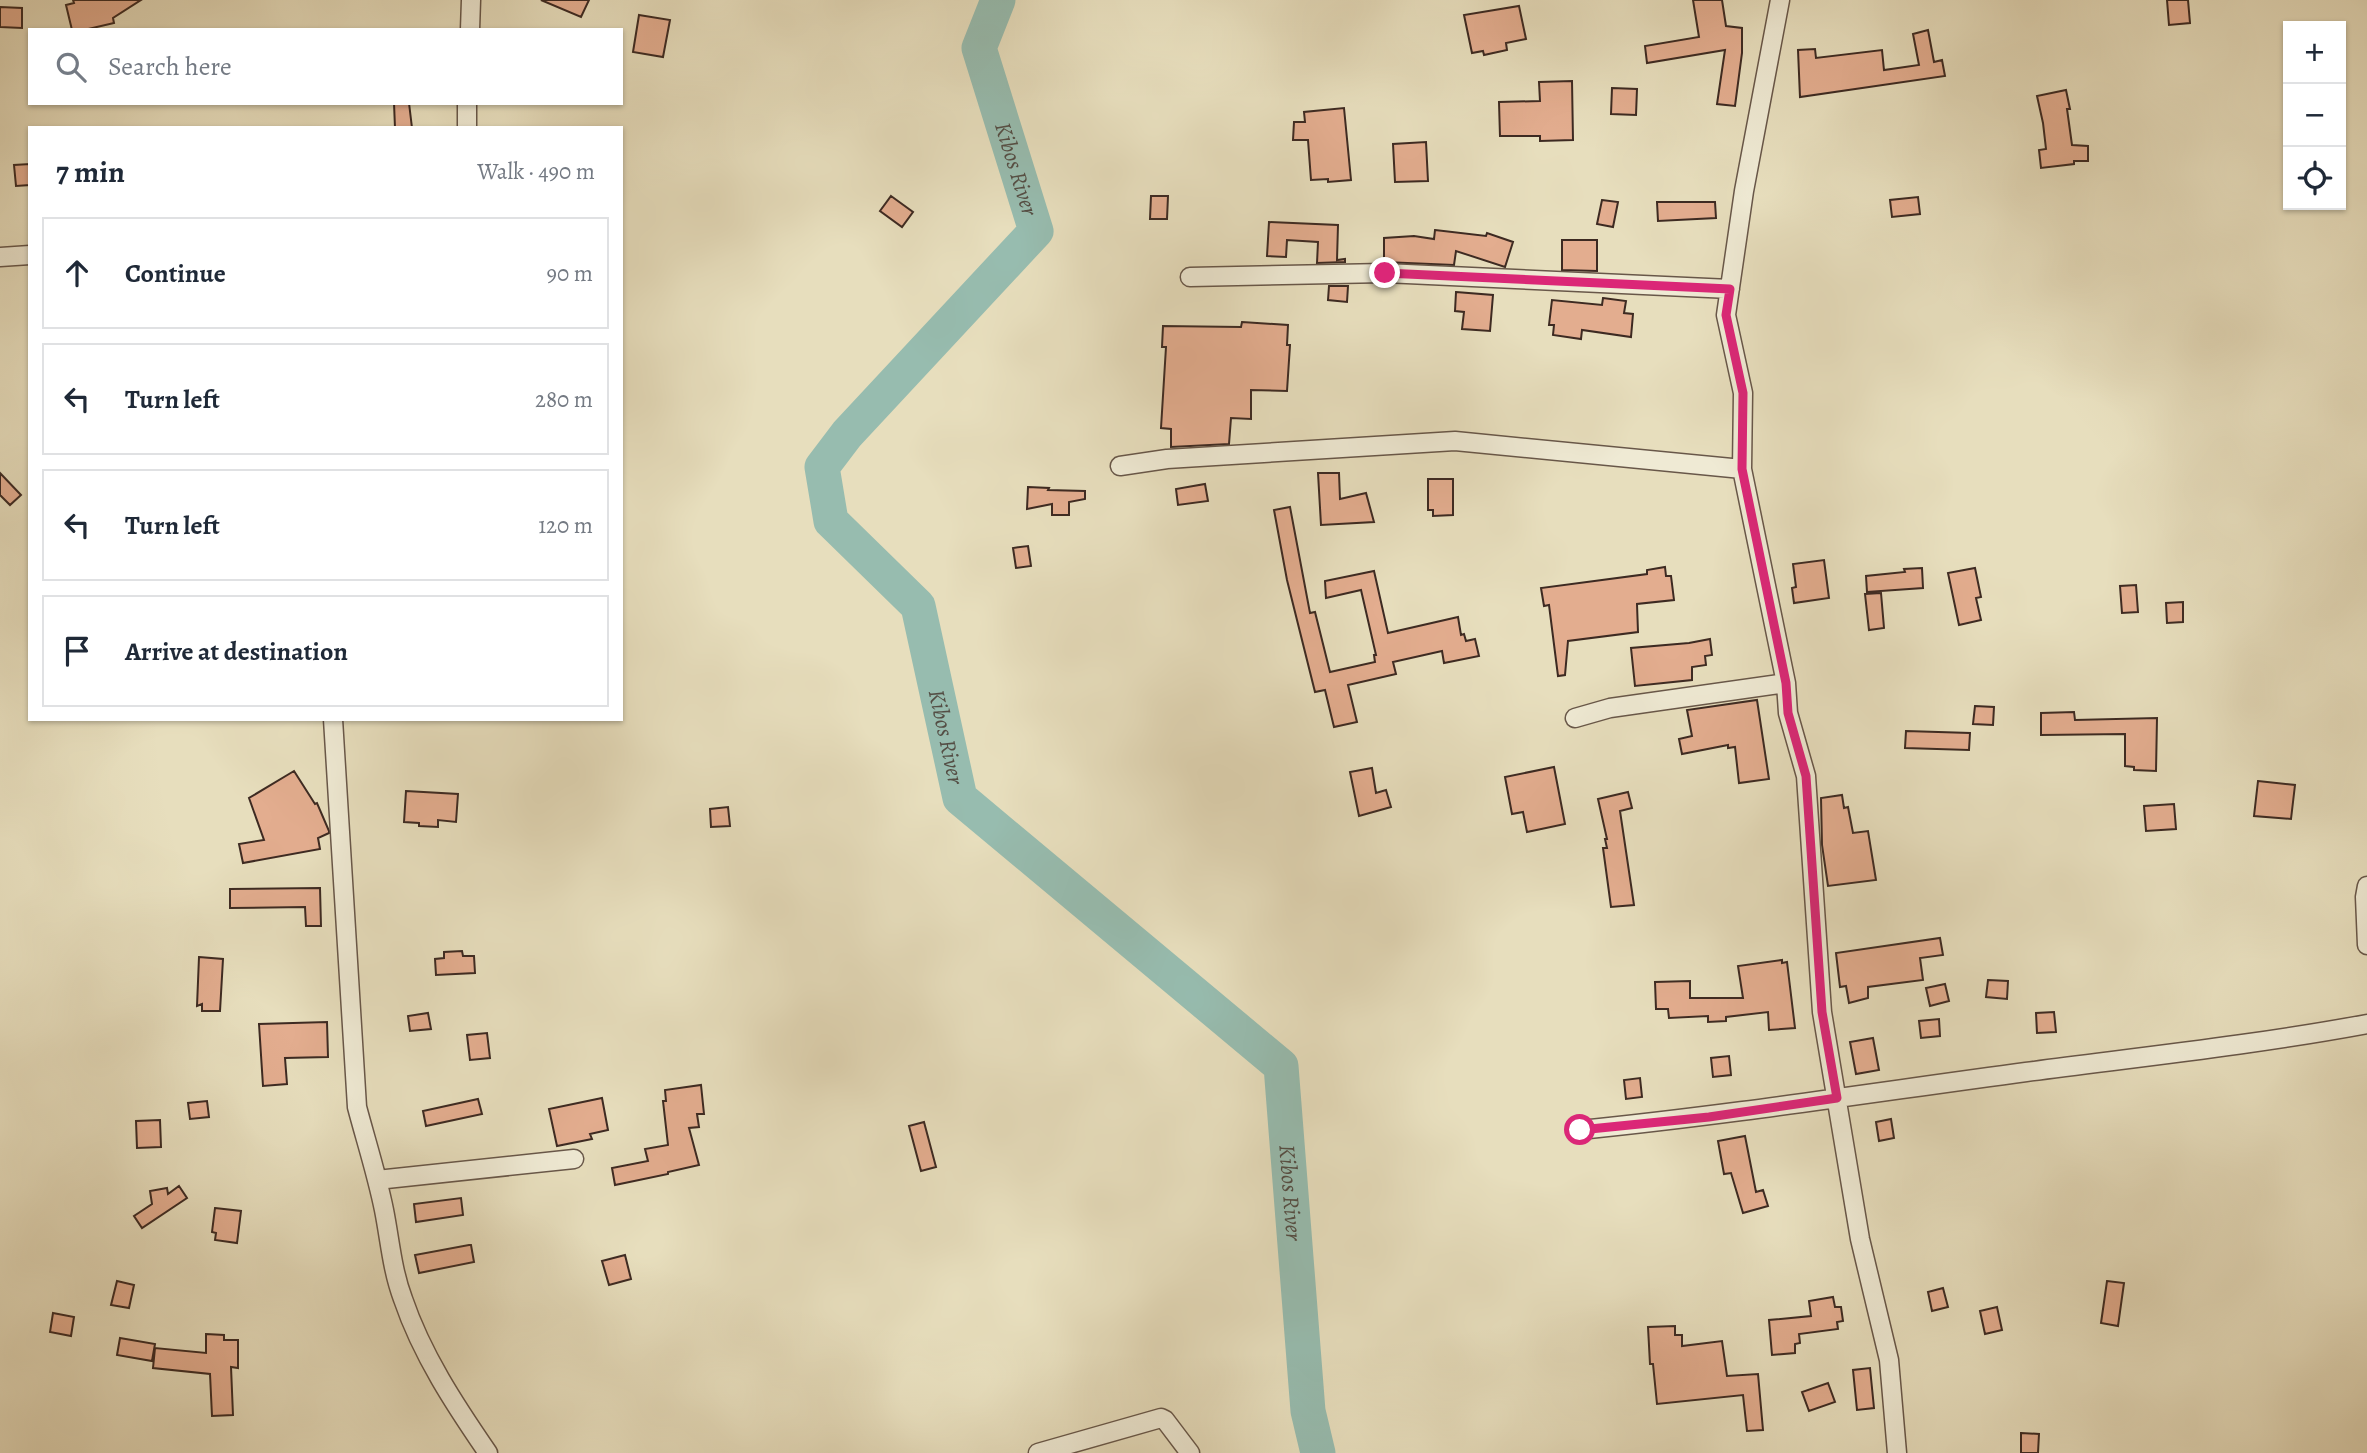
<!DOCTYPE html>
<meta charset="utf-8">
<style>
:root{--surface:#fff;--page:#f6f6f7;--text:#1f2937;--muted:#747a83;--line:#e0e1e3}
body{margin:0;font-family:Alegreya,serif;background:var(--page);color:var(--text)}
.controls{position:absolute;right:21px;top:21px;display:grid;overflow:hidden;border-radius:0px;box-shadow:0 2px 5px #0004}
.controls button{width:63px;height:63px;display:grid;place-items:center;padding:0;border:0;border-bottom:2px solid var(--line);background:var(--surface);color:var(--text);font:35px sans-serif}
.stop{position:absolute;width:21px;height:21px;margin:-16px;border:5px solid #db2777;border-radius:50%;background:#fff}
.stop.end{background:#db2777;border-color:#fff;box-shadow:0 2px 7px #0008}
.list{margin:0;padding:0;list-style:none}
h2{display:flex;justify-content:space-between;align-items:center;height:91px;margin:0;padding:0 28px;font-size:30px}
h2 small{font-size:23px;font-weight:400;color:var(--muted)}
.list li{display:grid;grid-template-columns:46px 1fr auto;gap:21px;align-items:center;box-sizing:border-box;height:112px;margin:0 14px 14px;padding:0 14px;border:2px solid var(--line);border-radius:0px}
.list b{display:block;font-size:26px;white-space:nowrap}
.list em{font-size:23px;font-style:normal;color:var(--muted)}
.icon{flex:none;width:38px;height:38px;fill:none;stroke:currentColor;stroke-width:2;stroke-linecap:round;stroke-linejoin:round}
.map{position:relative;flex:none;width:2367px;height:1453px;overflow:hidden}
.search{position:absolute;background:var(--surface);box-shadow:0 2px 5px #0004;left:28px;top:28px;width:595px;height:77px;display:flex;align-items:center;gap:18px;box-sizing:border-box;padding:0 24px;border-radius:0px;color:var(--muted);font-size:26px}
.panel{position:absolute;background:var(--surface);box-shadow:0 2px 5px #0004;left:28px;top:126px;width:595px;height:595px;border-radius:0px}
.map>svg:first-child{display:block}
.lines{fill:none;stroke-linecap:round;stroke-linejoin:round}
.river{stroke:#97bcaf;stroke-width:35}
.building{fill:#e3ad8f;stroke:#3d2a22;stroke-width:2}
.street-casing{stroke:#685749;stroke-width:21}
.street{stroke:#efead4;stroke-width:18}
.route{stroke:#db2777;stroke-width:9}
.labels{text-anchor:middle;stroke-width:7;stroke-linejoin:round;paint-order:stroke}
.water-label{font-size:23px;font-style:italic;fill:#544e45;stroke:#efead4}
</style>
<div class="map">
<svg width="2367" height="1453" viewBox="0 0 2367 1453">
<rect width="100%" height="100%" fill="#e7debd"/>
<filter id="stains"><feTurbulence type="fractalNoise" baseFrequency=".00286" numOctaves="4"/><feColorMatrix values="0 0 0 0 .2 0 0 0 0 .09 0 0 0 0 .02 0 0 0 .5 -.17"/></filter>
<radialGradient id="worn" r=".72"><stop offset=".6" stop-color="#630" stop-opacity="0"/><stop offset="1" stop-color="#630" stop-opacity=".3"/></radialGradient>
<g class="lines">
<path class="river" id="s1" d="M998,0L979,48L1036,231L847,434L822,467L831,521L918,606L960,798L1281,1066L1308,1411L1318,1453"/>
</g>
<path class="building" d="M73,0H141L113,18L114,23L84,30H72L66,5L74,3Z
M541,0H589L581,17Z
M1693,0H1722L1726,26L1742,28V53L1735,106L1717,104L1725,50L1647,63L1645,46L1699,37Z
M2167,0H2188L2190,23L2169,25Z
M1519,6L1526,39L1506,43L1507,50L1484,55L1483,51L1472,53L1464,15Z
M0,7L22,8V28L0,27Z
M639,15L670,20L663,57L633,52Z
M1928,30L1934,62L1942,60L1945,76L1800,97L1798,50L1815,49L1816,58L1882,50L1884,70L1919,65L1913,34Z
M1572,81L1573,140L1540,141V136H1500L1499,102L1540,101L1539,82Z
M1612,88L1637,89L1636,115L1611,114Z
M2066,90L2070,109H2067L2072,145L2088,146V161H2074V164L2041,168L2039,150L2046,149L2043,123L2037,96Z
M394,103H409L412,128H395Z
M1344,108L1351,180L1328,182V179L1311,180L1308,140H1293L1294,122H1305L1304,112Z
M1426,142L1428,181L1395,182L1393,144Z
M30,164V185L16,186L14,165Z
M891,196L913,212L902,227L880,211Z
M1151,196H1168L1167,219H1150Z
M1918,197L1920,214L1892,217L1890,200Z
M1602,200L1618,202L1613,227L1597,224Z
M1657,202H1715L1716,218L1658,221Z
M1269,222L1338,225L1337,260L1345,259V262L1317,263L1318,242L1287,240L1286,257L1267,256Z
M1435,230L1486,236L1487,233L1513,242L1505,267L1456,251L1454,265L1384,262V238L1414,236L1434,239Z
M1562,240H1597V271L1562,270Z
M1329,286H1348L1347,302L1328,300Z
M1456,292L1493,295L1490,331L1462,329L1464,312L1455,311Z
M1603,298L1626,301L1624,313L1633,314L1631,337L1582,330L1581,339L1553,335L1554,325H1549L1552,300L1602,305Z
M1242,322L1288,325L1287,345H1290L1287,391L1251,390V419L1231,418L1229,444L1171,447V429L1161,428L1166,347H1162L1163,326L1241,327Z
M0,473L21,495L10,505L0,495Z
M1318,473H1339L1340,499L1366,493L1374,522L1321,525Z
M1428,479H1453V515L1433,516V510H1428Z
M1205,484L1208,501L1178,505L1176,489Z
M1028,487L1049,488L1048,490L1085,491V499L1069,502V515H1052V504L1027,509Z
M1290,507L1310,613L1315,612L1330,672L1375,662L1374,655H1376L1361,590L1326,598L1325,581L1374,571L1388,633L1458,617L1461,635L1464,634L1466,641L1475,639L1479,656L1444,663L1442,651L1393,662L1396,674L1348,685L1357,722L1334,727L1325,690L1315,692L1287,580L1274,510Z
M1028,546L1031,566L1016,568L1013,548Z
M1824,560L1829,598L1794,603L1792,588L1796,587L1793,564Z
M1665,567L1666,576H1671L1674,600L1637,604L1638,632L1568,641L1565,675L1558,676L1549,605L1544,606L1541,588L1647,574V570Z
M1922,568L1923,588L1867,592L1866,576L1905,572L1904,569Z
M1975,568L1981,597L1976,598L1981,620L1959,625L1948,573Z
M2136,585L2138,612L2122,613L2120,586Z
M1881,593L1884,628L1869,630L1865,594Z
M2183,602V622L2167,623L2166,603Z
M1710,639L1712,655L1705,656L1706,665L1692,667V680L1635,686L1631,648L1689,643Z
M1757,700L1769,779L1739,783L1735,747L1728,748V745L1682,754L1679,739L1692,736L1687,710Z
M1975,706L1994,707L1993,725L1973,724Z
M2074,712L2075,720L2157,718L2156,771L2134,770V767L2125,766V734L2041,735V713Z
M1906,731L1970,733L1969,750L1905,748Z
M1554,767L1565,824L1527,832L1523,812L1512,814L1505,777Z
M1372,768L1376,793L1386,790L1391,807L1359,816L1350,772Z
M294,771L315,804L317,803L329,831V833L318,838L320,849L243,863L239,844L264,840L249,798Z
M2258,781L2295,785L2291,819L2254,816Z
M406,791L458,794L456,822L438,820V827L419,826V823L404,822Z
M1628,792L1632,808L1620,811L1634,905L1611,907L1603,848H1607L1605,839H1607L1598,799Z
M1842,795L1844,808L1848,807L1853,833L1868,831L1876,880L1828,886L1822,845L1821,798Z
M2174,804L2176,829L2146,831L2144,806Z
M728,807L730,826L711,827L710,809Z
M320,888L321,926H306L305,907L230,908V889Z
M1940,938L1943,955L1920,958L1923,980L1868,987V998L1849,1003L1846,986L1840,987L1836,953Z
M462,951L463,956H474L475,973L436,975L435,959L444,958V952Z
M199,957L223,959L220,1011H202V1004L197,1006Z
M1782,960V963L1787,962L1795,1028L1769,1030L1768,1012L1726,1017V1021L1708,1022V1016L1669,1018L1668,1009H1656L1655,982L1690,981V998H1743L1738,966Z
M1988,980L2008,981L2007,999L1986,997Z
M1945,984L1949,1001L1930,1006L1926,988Z
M2054,1012L2056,1032L2037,1033L2036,1013Z
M428,1013L431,1029L410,1031L408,1016Z
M1939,1019L1940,1036L1921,1038L1919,1021Z
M327,1022L328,1057L285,1058L287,1084L263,1086L259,1024Z
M487,1033L490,1058L470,1060L467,1035Z
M1873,1038L1879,1070L1856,1074L1850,1042Z
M1729,1056L1731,1075L1713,1077L1711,1058Z
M1640,1078L1642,1097L1626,1099L1624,1080Z
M701,1085L704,1114H697L699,1127L689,1128L699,1165L668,1172V1174L615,1185L612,1168L648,1161L645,1149L668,1145L663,1101H666L665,1090Z
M602,1098L608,1130L590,1134L592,1139L557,1146L549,1109Z
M478,1099L482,1114L426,1126L423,1111Z
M207,1101L209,1117L190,1119L188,1103Z
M1891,1119L1894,1138L1879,1141L1876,1122Z
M160,1120L161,1147L137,1148L136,1121Z
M924,1122L936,1167L921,1171L909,1126Z
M1745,1136L1756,1192L1763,1190L1768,1206L1743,1213L1731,1173L1724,1174L1718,1141Z
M179,1186L187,1198L142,1228L134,1216L152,1204L150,1191L167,1188L168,1194Z
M461,1198L463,1215L416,1222L414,1204Z
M215,1208L241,1211L237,1243L215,1240L216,1233L212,1232Z
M469,1245H471L474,1262L419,1273L415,1255Z
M625,1255L631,1279L609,1285L602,1261Z
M117,1281L134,1285L129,1308L111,1305Z
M2107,1281L2124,1283L2118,1326L2101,1323Z
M1943,1288L1948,1307L1932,1311L1928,1292Z
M1833,1297L1835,1307H1841L1843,1321L1837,1322L1838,1329L1799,1334L1800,1343L1795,1344V1353L1772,1355L1769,1320L1811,1316L1809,1301Z
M1997,1307L2002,1330L1985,1334L1980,1311Z
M53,1313L74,1317L71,1336L50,1332Z
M1675,1326V1335H1682V1346L1722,1341L1727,1376L1758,1374L1763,1430L1747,1431L1743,1395L1657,1404L1653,1364H1650L1648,1327Z
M206,1334L224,1335V1340H238V1368L231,1367L233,1415L212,1416L210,1374L153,1368L155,1348L206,1353Z
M120,1338L155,1344L152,1361L117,1355Z
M1870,1368L1874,1408L1857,1410L1853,1370Z
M1828,1383L1835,1402L1809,1411L1802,1392Z
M2021,1433L2039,1434L2038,1453H2021Z"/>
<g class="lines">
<g class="street-casing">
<path id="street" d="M1780,0L1744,191L1726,315L1743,393L1742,469L1786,683L1788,713L1806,776L1822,1012L1860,1239L1889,1360L1897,1453
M470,30L471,0
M467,103V128
M0,257L30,255
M1190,277L1385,273L1730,289
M1120,466L1167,459L1455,441L1742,469
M1575,718L1610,708L1786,683
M333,719L357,1107C366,1141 377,1175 384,1210C390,1240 392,1270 403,1299C422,1355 455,1405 488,1453
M2367,886L2365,897L2367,945
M1580,1130C1729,1115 1877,1092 2026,1072C2140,1057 2254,1045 2367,1024
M377,1180L574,1159
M1038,1453L1161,1418L1165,1420L1190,1453"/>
</g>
<use href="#street" class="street"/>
</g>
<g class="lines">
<path class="route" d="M1385,273L1730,289L1726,315L1743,393L1742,469L1786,683L1788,713L1806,776L1822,1012L1837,1098L1709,1117L1580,1130"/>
</g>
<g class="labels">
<g class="water-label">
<text dy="8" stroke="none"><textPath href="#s1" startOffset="178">Kibos River</textPath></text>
<text dy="8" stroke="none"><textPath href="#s1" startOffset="872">Kibos River</textPath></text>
<text dy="8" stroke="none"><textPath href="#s1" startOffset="1480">Kibos River</textPath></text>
</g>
</g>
<rect width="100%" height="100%" filter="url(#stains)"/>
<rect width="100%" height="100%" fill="url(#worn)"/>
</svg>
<div class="controls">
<button>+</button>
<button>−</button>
<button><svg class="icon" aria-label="locate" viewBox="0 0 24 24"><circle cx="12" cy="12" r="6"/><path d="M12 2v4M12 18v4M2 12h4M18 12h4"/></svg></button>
</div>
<div class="stop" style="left:1580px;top:1130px"></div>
<div class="stop end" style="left:1385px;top:273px"></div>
<div class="search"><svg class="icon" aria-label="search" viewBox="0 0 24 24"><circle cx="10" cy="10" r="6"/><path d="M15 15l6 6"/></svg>Search here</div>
<section class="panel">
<h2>7 min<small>Walk · 490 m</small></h2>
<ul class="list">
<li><svg class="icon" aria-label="ahead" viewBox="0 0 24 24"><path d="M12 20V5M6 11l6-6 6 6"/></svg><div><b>Continue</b></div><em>90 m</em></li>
<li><svg class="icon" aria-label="left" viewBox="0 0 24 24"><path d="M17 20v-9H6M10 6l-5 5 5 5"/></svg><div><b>Turn left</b></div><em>280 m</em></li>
<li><svg class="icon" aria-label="left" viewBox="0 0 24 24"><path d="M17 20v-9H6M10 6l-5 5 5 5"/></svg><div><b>Turn left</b></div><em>120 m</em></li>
<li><svg class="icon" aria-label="arrive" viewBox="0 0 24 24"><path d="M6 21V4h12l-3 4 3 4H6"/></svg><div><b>Arrive at destination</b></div></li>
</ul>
</section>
</div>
